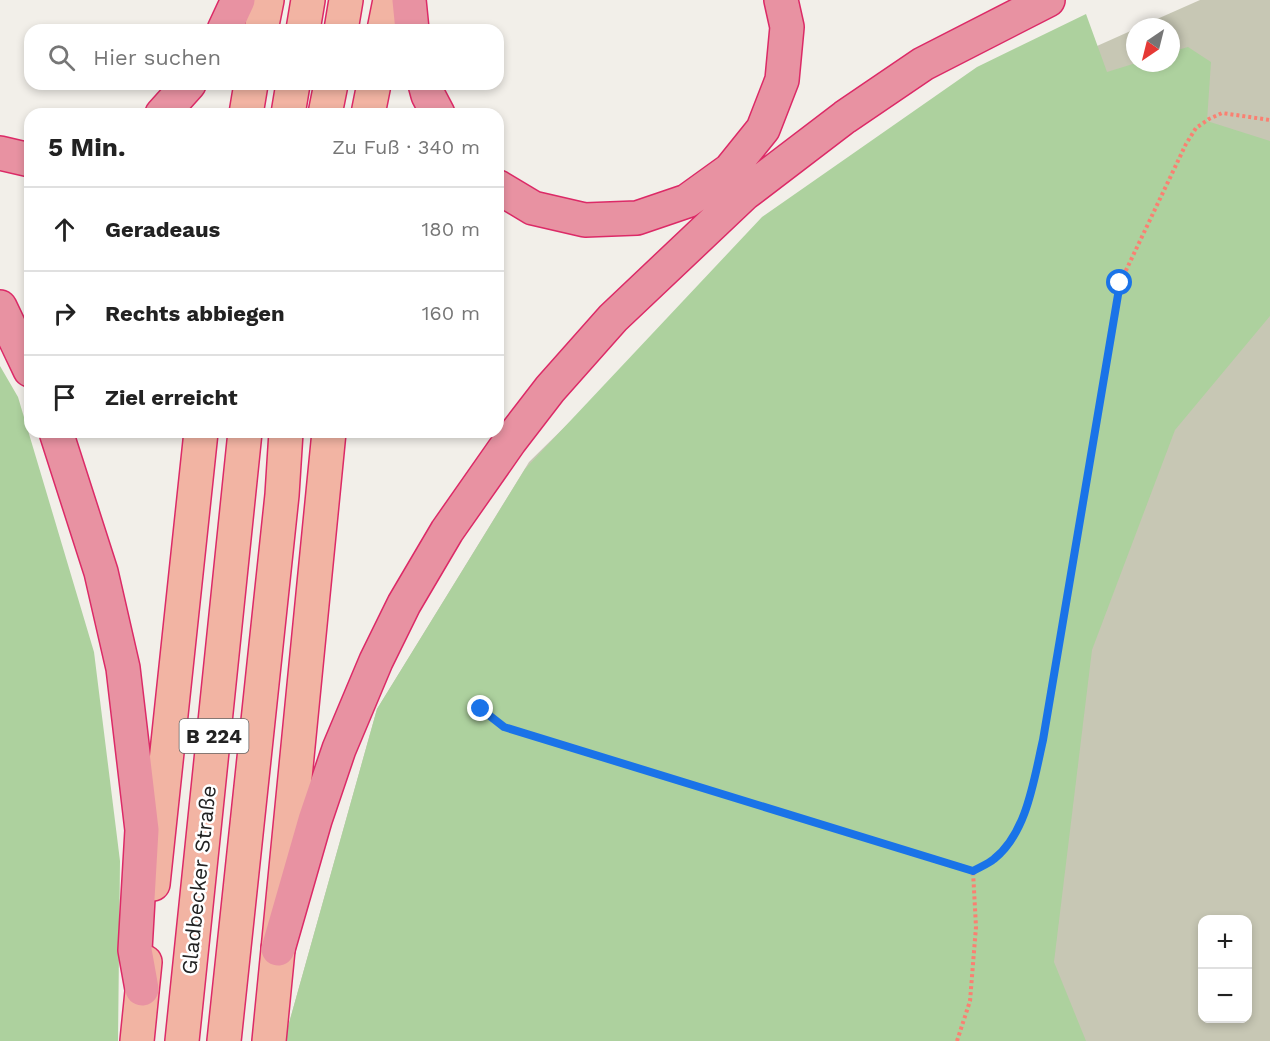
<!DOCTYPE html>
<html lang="de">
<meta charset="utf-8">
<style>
:root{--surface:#fff;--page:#f2f2f2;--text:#222;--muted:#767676;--line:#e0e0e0}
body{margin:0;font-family:"Work Sans",sans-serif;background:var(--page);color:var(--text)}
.controls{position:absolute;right:18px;bottom:18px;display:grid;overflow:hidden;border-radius:12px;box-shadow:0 3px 9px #0003}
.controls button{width:54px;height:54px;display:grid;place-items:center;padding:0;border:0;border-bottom:2px solid var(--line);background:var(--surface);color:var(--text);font:30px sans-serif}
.compass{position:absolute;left:1126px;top:18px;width:54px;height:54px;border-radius:50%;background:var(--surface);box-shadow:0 3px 9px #0003;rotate:215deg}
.stop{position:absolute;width:18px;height:18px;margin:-14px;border:4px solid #1a73e8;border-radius:50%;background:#fff}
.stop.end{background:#1a73e8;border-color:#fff;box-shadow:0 2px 6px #0008}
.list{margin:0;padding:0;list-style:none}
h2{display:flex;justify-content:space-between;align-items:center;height:78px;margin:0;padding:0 24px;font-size:26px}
h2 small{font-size:20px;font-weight:400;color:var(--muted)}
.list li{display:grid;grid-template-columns:39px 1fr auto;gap:18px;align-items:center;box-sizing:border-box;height:84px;padding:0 24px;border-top:2px solid var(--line)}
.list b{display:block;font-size:22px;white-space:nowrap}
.list em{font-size:20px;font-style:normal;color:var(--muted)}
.icon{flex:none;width:33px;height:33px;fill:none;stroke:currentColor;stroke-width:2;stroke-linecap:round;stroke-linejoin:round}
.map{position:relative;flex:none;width:1270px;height:1041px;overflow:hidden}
.search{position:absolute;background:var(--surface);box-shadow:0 3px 9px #0003;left:24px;top:24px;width:480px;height:66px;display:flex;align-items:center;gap:15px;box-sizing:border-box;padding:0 21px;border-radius:18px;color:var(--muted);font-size:22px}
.panel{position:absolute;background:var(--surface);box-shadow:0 3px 9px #0003;left:24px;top:108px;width:480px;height:330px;border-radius:18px}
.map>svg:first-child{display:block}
.construction{fill:#c7c7b4;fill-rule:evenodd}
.forest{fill:#add19e}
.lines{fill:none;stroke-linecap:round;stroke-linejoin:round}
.trunk-casing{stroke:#dc2a67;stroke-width:36}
.motorway-casing{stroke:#dc2a67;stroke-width:36}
.path{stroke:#fa8072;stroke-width:4;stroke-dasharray:3 3;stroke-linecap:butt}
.trunk{stroke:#f2b4a3;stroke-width:33}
.motorway{stroke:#e892a2;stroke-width:33}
.route{stroke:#1a73e8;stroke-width:8}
.labels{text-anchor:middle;stroke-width:5;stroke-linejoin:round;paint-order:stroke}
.shield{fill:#fff;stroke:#646464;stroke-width:1.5}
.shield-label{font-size:20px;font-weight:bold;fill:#222}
.street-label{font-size:21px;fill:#222;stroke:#fff}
</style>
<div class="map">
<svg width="1270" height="1041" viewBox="0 0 1270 1041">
<rect width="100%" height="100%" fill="#f2efe9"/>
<path class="construction" d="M1200,0H1270V1041H284L377,709L529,462L714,280L938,117L1135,29V63H1171V27H1139ZM1202,920H1248V1018H1202Z"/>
<path class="forest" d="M1086,14L1107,72L1136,63H1171V52L1188,47L1211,62L1207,121L1270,141V316L1175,430L1092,650L1054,962L1086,1041H284L377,709L525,469L762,217L977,67Z
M0,366L18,397L94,652L120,861L118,1041H0Z"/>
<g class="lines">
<g class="trunk-casing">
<path id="trunk" d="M261,30L267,0
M303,30L308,0
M341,30L346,0
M384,30L390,0
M246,114L251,84
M288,114L293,84
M325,114L331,84
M368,114L374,84
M153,884L201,432
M137,1041L145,962
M182,1041L245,432
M224,1041L282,495L286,432
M269,1041L329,432"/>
</g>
<g class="motorway-casing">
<path id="motorway" d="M409,0L412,30
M224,30L238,0
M425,84L428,95L438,114
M162,114L189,84
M0,153L30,160
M498,187L533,208L585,220L637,218L687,201L730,170L763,129L782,80L787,27L781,0
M0,307L30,370
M56,432L101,572L123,668L142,830L135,950L142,989
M278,949L315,820L339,749L376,661L404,604L447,531L510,441L550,389L613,318L744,194L845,117L923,64L1048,0"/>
</g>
<path class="path" d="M481,709L504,727L973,871C980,867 988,864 994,859C1027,833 1034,778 1043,740L1120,283L1186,144L1196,128L1209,119L1222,113L1270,120
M957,1041L970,1001L976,927L973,871"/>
<use href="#trunk" class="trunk"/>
<use href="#motorway" class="motorway"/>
</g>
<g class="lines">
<path class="route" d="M481,709L504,727L973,871C980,867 988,864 994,859C1027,833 1034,779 1043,740L1120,283"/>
</g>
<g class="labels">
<rect class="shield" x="179.5" y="719" width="69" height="34" rx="4.5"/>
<g class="shield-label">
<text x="214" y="743">B 224</text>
</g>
<g class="street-label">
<text transform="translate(199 880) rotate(-84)" y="7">Gladbecker Straße</text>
</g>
</g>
</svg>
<div class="controls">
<button>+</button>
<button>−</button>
</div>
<svg class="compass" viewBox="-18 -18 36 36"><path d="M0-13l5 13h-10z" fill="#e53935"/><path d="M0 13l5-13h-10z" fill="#767676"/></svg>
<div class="stop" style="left:1120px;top:283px"></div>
<div class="stop end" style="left:481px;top:709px"></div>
<div class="search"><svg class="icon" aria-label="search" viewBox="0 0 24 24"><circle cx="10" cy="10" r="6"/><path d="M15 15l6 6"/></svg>Hier suchen</div>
<section class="panel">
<h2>5 Min.<small>Zu Fuß · 340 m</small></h2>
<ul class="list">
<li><svg class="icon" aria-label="ahead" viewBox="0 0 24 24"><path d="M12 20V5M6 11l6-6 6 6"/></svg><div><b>Geradeaus</b></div><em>180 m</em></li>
<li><svg class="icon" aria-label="right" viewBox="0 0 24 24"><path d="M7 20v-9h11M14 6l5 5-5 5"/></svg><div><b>Rechts abbiegen</b></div><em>160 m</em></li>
<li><svg class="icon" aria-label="arrive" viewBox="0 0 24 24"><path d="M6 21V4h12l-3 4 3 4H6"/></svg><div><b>Ziel erreicht</b></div></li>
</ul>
</section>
</div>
